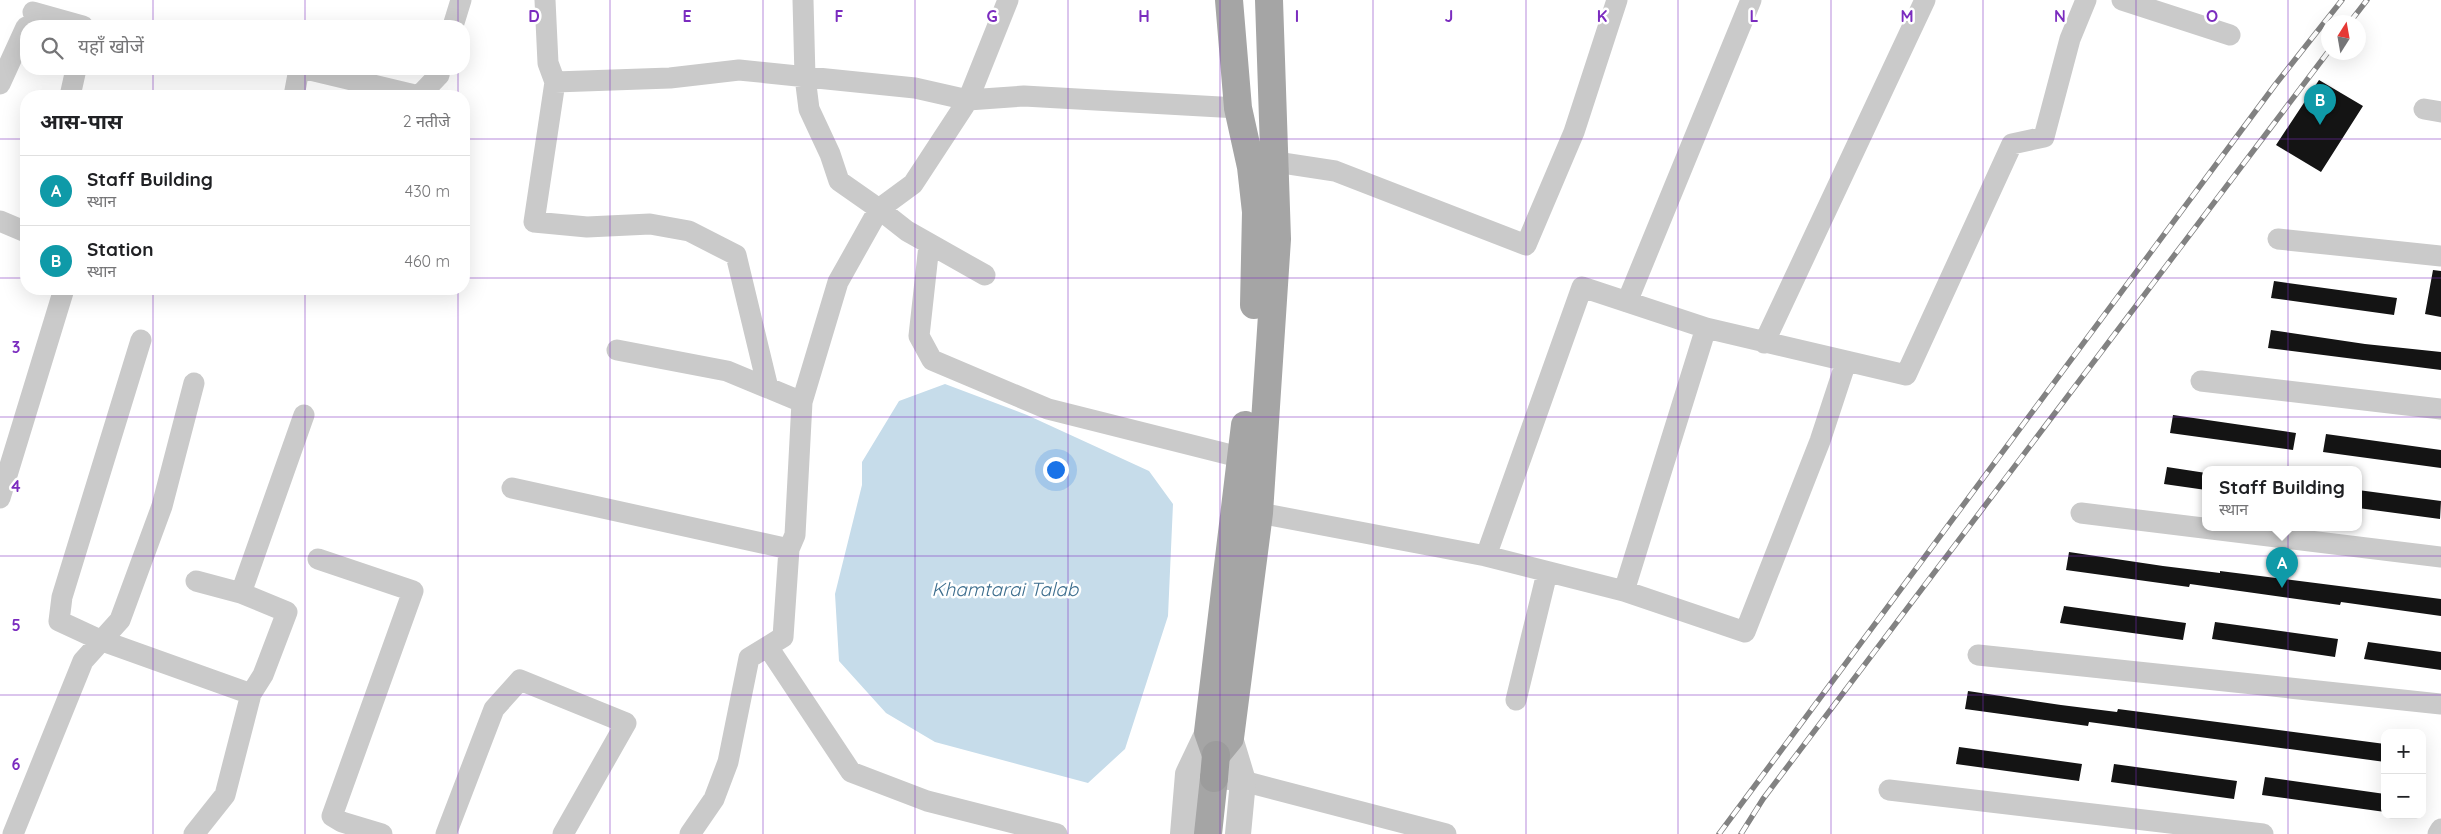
<!DOCTYPE html>
<html lang="hi">
<meta charset="utf-8">
<style>
:root{--surface:#fff;--page:#f6f6f6;--text:#202124;--muted:#757577;--line:#e0e0e0;--accent:#2563eb}
body{margin:0;font-family:Quicksand,"Noto Sans Devanagari",sans-serif;background:var(--page);color:var(--text)}
.controls{position:absolute;right:15px;bottom:15px;display:grid;overflow:hidden;border-radius:10px;box-shadow:0 5px 20px #0002}
.controls button{width:45px;height:45px;display:grid;place-items:center;padding:0;border:0;border-bottom:1px solid var(--line);background:var(--surface);color:var(--text);font:25px sans-serif}
.compass{position:absolute;left:2321px;top:15px;width:45px;height:45px;border-radius:50%;background:var(--surface);box-shadow:0 5px 20px #0002;rotate:11deg}
.you{position:absolute;left:1055px;top:469px;width:18px;height:18px;margin:-12px;border:4px solid #fff;border-radius:50%;background:#1a73e8;box-shadow:0 0 0 8px #1a73e833}
.badge{display:grid;place-items:center;width:32px;height:32px;border-radius:50%;background:var(--accent);color:#fff;font-size:16px;font-weight:700}
.pin{position:absolute;translate:-50% -41px;filter:drop-shadow(0 1px 2px #0008)}
.pin::after{content:'';position:absolute;top:26px;width:18px;height:15px;background:inherit;clip-path:polygon(0 0,100% 0,50% 100%)}
.popup{position:absolute;left:2202px;top:466px;width:160px;height:65px;box-sizing:border-box;display:grid;place-content:center;border-radius:10px;background:var(--surface);filter:drop-shadow(0 1px 4px #0005);font-size:16px;white-space:nowrap;color:var(--muted)}
.popup b{font-size:19px;color:var(--text)}
.popup::after{content:'';position:absolute;left:50%;top:100%;margin-left:-10px;border:10px solid transparent;border-top-color:var(--surface)}
.list{margin:0;padding:0;list-style:none}
h2{display:flex;justify-content:space-between;align-items:center;height:65px;margin:0;padding:0 20px;font-size:21px}
h2 small{font-size:16px;font-weight:400;color:var(--muted)}
.list li{display:grid;grid-template-columns:32px 1fr auto;gap:15px;align-items:center;box-sizing:border-box;height:70px;padding:0 20px;border-top:1px solid var(--line)}
.list b{display:block;font-size:19px;white-space:nowrap}
.list p{margin:0;font-size:16px;white-space:nowrap;color:var(--muted)}
.list em{font-size:16px;font-style:normal;color:var(--muted)}
.icon{flex:none;width:28px;height:28px;fill:none;stroke:currentColor;stroke-width:2;stroke-linecap:round;stroke-linejoin:round}
.map{position:relative;flex:none;width:2441px;height:834px;overflow:hidden}
.search{position:absolute;background:var(--surface);box-shadow:0 5px 20px #0002;left:20px;top:20px;width:450px;height:55px;display:flex;align-items:center;gap:12px;box-sizing:border-box;padding:0 18px;border-radius:20px;color:var(--muted);font-size:19px}
.panel{position:absolute;background:var(--surface);box-shadow:0 5px 20px #0002;left:20px;top:90px;width:450px;height:205px;border-radius:20px}
.map>svg:first-child{display:block}
.water{fill:#c6dcea}
.building{fill:#141414}
.lines{fill:none;stroke-linecap:round;stroke-linejoin:round}
.minor{stroke:#cacaca;stroke-width:21}
.tertiary{stroke:#cacaca;stroke-width:26}
.primary{stroke:#a5a5a5;stroke-width:28}
.trunk{stroke:#9c9c9c;stroke-width:28}
.rail-casing{stroke:#828282;stroke-width:5.5}
.rail{stroke:#fff;stroke-width:4;stroke-dasharray:11;stroke-linecap:butt}
.grid{fill:none;stroke:#7b2cbf;stroke-width:1;stroke-opacity:0.55}
.labels{text-anchor:middle;stroke-width:5;stroke-linejoin:round;paint-order:stroke}
.water-label{font-size:19px;font-style:italic;fill:#3c6d8d;stroke:#fff}
.grid-label{font-size:16px;text-anchor:middle;font-weight:bold;fill:#7b2cbf;stroke:#fff;stroke-width:5;stroke-linejoin:round;paint-order:stroke}
</style>
<div class="map">
<svg width="2441" height="834" viewBox="0 0 2441 834">
<rect width="100%" height="100%" fill="#fff"/>
<path class="water" d="M945,384L1027,415L1149,471L1173,504L1168,616L1125,749L1088,783L935,742L886,713L839,661L835,594L862,485V462L899,401Z"/>
<path class="building" d="M2319,80L2363,106L2321,172L2276,145Z
M2433,270L2441,271V317L2425,314Z
M2274,281L2397,298L2394,315L2271,298Z
M2271,330L2365,344L2441,352V370L2268,348Z
M2173,415L2296,433L2293,450L2170,433Z
M2326,434L2441,450V468L2323,452Z
M2167,467L2206,473V490L2164,484Z
M2358,490L2441,501L2440,519L2358,508Z
M2069,552L2163,566L2220,573V571L2441,599V616L2341,602L2340,605L2190,584L2189,587L2066,570Z
M2064,606L2186,623L2183,640L2060,623Z
M2215,622L2338,639L2335,657L2212,639Z
M2368,642L2441,652V670L2364,659Z
M1968,691L2061,705L2117,712L2118,709L2385,744V762L2089,722L2088,726L1965,709Z
M1959,747L2082,764L2079,781L1956,764Z
M2114,764L2237,781L2234,799L2111,782Z
M2265,777L2385,794V812L2262,795Z"/>
<g class="lines">
<path class="minor" d="M545,0L548,63L555,82L534,222L587,227L650,224L689,231L736,255L768,388
M803,0L805,77L809,109L830,154L839,181L879,209L907,231L985,275
M2122,0L2230,35
M33,12L83,26
M453,26L461,0
M306,69L419,96L439,75L440,69
M555,82L670,78L739,70L915,88L968,100L1024,96L1238,108
M0,84L26,27
M70,96L76,69
M294,96L299,69
M2424,109L2441,112
M1260,165L1276,162L1335,171L1526,245L1574,132L1617,0
M0,221L26,232
M2278,239L2441,256
M929,245L919,336L932,360L1048,409L1243,458
M1627,302L1751,0
M141,340L62,597L59,621L100,640L251,694
M1764,343L1925,0
M617,350L727,371L802,402L838,282L879,209L913,184L968,100L1008,0
M2201,381L2441,409
M512,488L789,549
M0,498L64,289
M1244,510L1486,556L1624,591L1745,632L1820,441L1846,362
M2081,513L2441,557
M1486,556L1582,287L1706,328L1906,375L2012,144L2044,137L2070,39L2086,0
M318,559L413,591L332,816L342,822L382,834
M196,581L241,593
M1624,591L1706,328
M768,647L851,772L927,801L1057,834
M1978,655L2441,704
M1516,700L1547,573
M1199,776L1243,781L1446,834
M1889,790L2263,834
M13,834L83,661L120,620L162,506L194,383
M194,834L225,795L251,694L263,675L287,612L241,593L304,415
M446,834L494,709L520,680L626,723L563,834
M690,834L714,799L728,762L749,658L783,637L789,549L795,535L802,402
M2438,834L2441,829"/>
<path class="tertiary" d="M1230,738L1243,781L1238,834
M1183,834L1188,774L1208,732"/>
<path class="primary" d="M1229,0L1238,108L1251,167L1256,212L1254,305
M1216,755L1230,738L1259,513L1277,239L1269,0
M1216,755L1208,732L1245,425
M1208,834L1214,778"/>
<path class="trunk" d="M1214,778L1216,755"/>
<g class="rail-casing">
<path id="rail" d="M2350,22L2367,0
M1719,834L2275,85L2342,0
M1741,834L1763,799L2328,52"/>
</g>
<use href="#rail" class="rail"/>
</g>
<path class="grid" d="M153,0V26M305,0V26M458,0V26M610,0V834M763,0V834M915,0V834M1068,0V834M1220,0V834M1373,0V834M1526,0V834M1678,0V834M1831,0V834M1983,0V834M2136,0V834M2288,0V834M153,69V96M305,69V96M458,69V96M0,139H26M464,139H2441M0,278H26M464,278H2441M153,289V834M305,289V834M458,289V834M0,417H2441M0,556H2441M0,695H2441"/>
<g class="labels">
<g class="water-label">
<text x="1005" y="596">Khamtarai Talab</text>
</g>
</g>
<g class="grid-label">
<text x="534" y="22">D</text>
<text x="687" y="22">E</text>
<text x="839" y="22">F</text>
<text x="992" y="22">G</text>
<text x="1144" y="22">H</text>
<text x="1297" y="22">I</text>
<text x="1449" y="22">J</text>
<text x="1602" y="22">K</text>
<text x="1754" y="22">L</text>
<text x="1907" y="22">M</text>
<text x="2060" y="22">N</text>
<text x="2212" y="22">O</text>
<text x="16" y="353">3</text>
<text x="16" y="492">4</text>
<text x="16" y="631">5</text>
<text x="16" y="770">6</text>
</g>
</svg>
<div class="controls">
<button>+</button>
<button>−</button>
</div>
<svg class="compass" viewBox="-18 -18 36 36"><path d="M0-13l5 13h-10z" fill="#e53935"/><path d="M0 13l5-13h-10z" fill="#757577"/></svg>
<div class="you"></div>
<div class="pin badge" style="left:2282px;top:588px;background:#0f9aa8">A</div>
<div class="popup"><b>Staff Building</b>स्थान</div>
<div class="pin badge" style="left:2320px;top:125px;background:#0f9aa8">B</div>
<div class="search"><svg class="icon" aria-label="search" viewBox="0 0 24 24"><circle cx="10" cy="10" r="6"/><path d="M15 15l6 6"/></svg>यहाँ खोजें</div>
<section class="panel">
<h2>आस-पास<small>2 नतीजे</small></h2>
<ul class="list">
<li><span class="badge" style="background:#0f9aa8">A</span><div><b>Staff Building</b><p>स्थान</p></div><em>430 m</em></li>
<li><span class="badge" style="background:#0f9aa8">B</span><div><b>Station</b><p>स्थान</p></div><em>460 m</em></li>
</ul>
</section>
</div>
